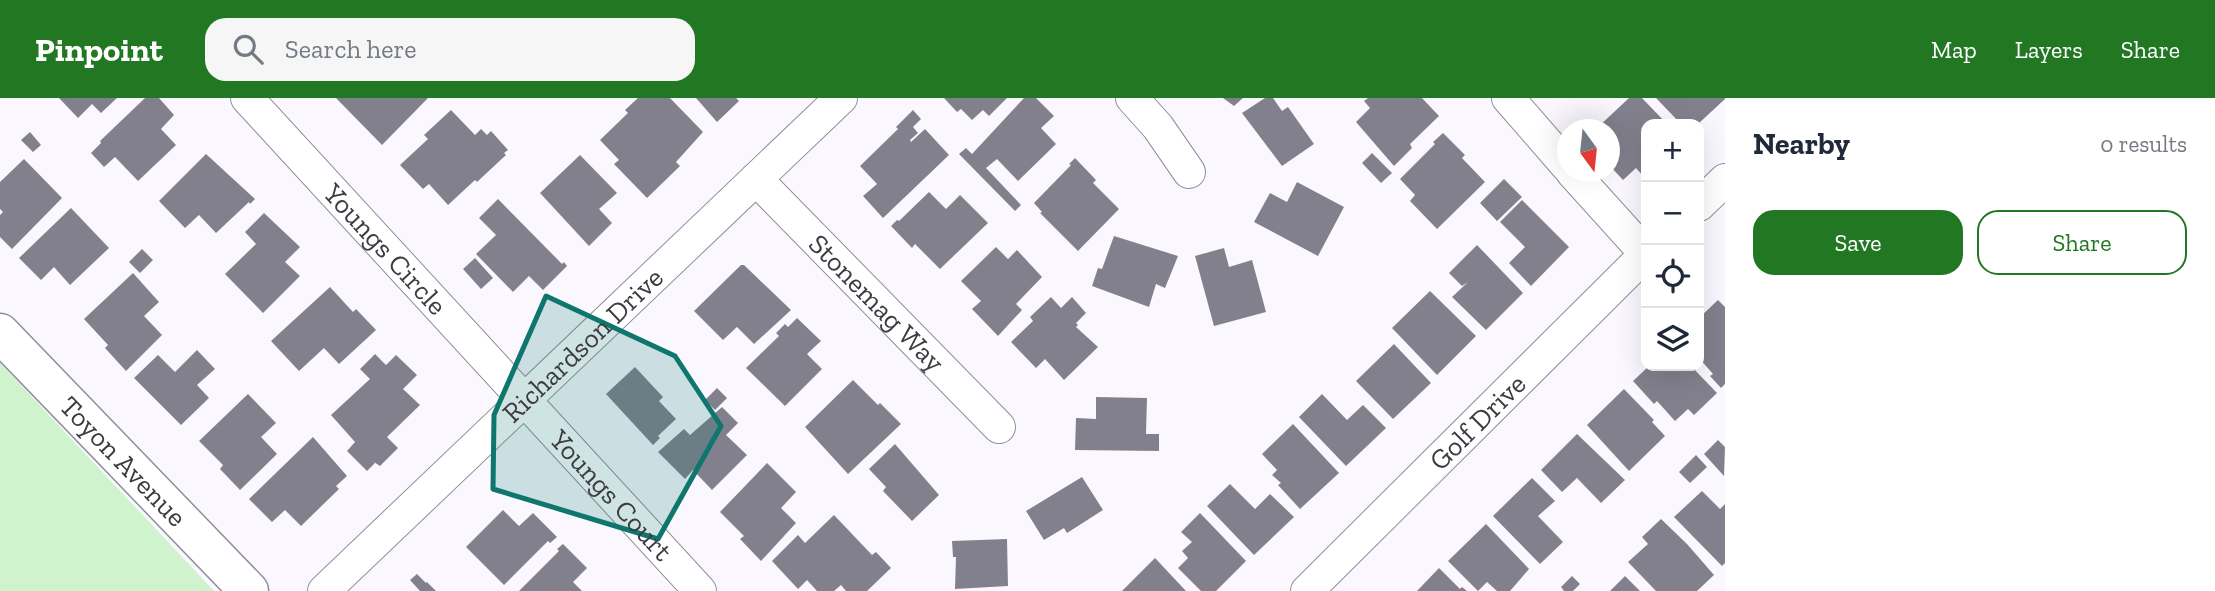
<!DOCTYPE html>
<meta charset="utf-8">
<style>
:root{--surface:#fff;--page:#f6f6f7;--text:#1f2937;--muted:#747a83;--line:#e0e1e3;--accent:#227723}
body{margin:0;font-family:"Zilla Slab",serif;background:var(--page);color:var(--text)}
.controls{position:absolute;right:21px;top:21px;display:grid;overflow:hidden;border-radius:14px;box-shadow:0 7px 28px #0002}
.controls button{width:63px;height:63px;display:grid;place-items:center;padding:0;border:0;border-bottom:2px solid var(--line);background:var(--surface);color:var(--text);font:35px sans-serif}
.compass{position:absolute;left:1557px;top:21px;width:63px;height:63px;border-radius:50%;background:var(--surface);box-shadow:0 7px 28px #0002;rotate:165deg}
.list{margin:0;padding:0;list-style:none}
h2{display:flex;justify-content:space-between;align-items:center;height:91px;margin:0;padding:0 28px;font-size:30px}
h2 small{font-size:23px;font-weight:400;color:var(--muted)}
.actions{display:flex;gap:14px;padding:21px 28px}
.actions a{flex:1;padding:16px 0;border:2px solid var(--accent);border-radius:21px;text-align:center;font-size:24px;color:var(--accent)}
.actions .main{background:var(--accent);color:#fff}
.icon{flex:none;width:38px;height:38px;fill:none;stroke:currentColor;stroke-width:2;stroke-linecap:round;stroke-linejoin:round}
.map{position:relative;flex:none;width:1725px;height:493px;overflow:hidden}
header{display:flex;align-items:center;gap:42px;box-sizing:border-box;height:98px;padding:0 35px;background:var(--accent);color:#fff}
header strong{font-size:33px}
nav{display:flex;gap:38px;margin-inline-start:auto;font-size:24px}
.search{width:490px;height:63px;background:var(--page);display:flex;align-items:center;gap:18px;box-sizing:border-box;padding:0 24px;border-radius:21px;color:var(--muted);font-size:26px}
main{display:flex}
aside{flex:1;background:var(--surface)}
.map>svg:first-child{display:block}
.green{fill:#cff3cc}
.building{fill:#83808d}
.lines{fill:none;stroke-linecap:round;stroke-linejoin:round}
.minor-casing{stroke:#908e9a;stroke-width:34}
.tertiary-casing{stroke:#908e9a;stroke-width:41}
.minor{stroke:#fff;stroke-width:32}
.tertiary{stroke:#fff;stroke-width:38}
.marked{fill:#0f766e;fill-opacity:0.2;stroke:#0f766e;stroke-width:5;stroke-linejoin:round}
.labels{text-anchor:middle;stroke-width:7;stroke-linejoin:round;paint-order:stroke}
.street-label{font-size:28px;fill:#3c3b41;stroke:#fff}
</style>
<header>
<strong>Pinpoint</strong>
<div class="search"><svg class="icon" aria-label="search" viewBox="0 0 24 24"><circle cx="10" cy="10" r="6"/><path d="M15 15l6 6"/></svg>Search here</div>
<nav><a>Map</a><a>Layers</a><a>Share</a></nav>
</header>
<main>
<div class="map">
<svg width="1725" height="493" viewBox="0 0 1725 493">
<rect width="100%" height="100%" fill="#faf8fe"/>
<path class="green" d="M0,265L214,493H0Z"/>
<path class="building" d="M59,0H117L101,15L92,6L78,20Z
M145,0H159L174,17L161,31L176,47L138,83L115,59L104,69L91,55L101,45L100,43Z
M336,0H428L382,47Z
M638,0H670L703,34L676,64L680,68L647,100L614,66L619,62L600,42L628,15L625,12Z
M696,0H736L739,3L717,24Z
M944,0H1007L989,18L983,12L972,22L961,11L957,14Z
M1024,0H1036L1054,18L1041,30L1056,46L1018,83L997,61L986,70L1021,107L1015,113L959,56L966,50L972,56Z
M1223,0H1243L1234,8Z
M1265,0H1273L1282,13L1288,9L1314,46L1282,68L1242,15Z
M1368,0H1422L1439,18L1410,46L1412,50L1394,68L1356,24L1370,10L1364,3Z
M1629,0H1642L1667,26H1646V76L1644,79L1636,70L1623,82L1610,68V62L1619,53L1610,43V32L1597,30Z
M1656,0H1725V1L1698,26H1681Z
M451,12L475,37L481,31L487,37L491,33L508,52L504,55L506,57L477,84L475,82L448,107L429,86L423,91L400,67L428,41L424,37Z
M913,12L921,21L913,29L918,35L910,42L911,44L925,31L949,57L883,120L863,98L877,86L860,68L898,31L896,29Z
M30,34L41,47L33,54L21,42Z
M1443,35L1465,57L1462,60L1485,84L1437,131L1410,103L1415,97L1400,81L1435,46L1433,44Z
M1372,55L1392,75L1381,85L1362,65Z
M206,56L255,101L250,106L249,104L216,135L199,117L185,130L159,103Z
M580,57L617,95L599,111L612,125L589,148L540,95Z
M1075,60L1096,82L1093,85L1119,111L1078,153L1040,115L1042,114L1034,105L1071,67L1069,66Z
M24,61L62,100L12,151L0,139V117L3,114L0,111V84Z
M1504,81L1522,99L1497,123L1480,105Z
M1297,84L1344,109L1318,158L1254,124L1270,95L1287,104Z
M929,94L946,111L960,97L988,125L940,171L915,146L912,150L891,128L897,122L899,123Z
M498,101L562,166L564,164L567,168L543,192L529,178L513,194L476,156L496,137L479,120Z
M1522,102L1569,149L1531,188L1509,165L1525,149L1500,124Z
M71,110L109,150L70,187L54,169L41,182L19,160Z
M264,115L300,149L285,164L300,178L263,215L225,176L256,146L245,134Z
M1114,138L1178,158L1165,190L1156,186L1149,209L1092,188L1098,170L1102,171Z
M1477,147L1523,195L1486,232L1452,199L1468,184L1462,188L1449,175Z
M996,149L1008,161L1017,152L1042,179L1016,206L1022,212L998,238L972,211L981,203L961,183Z
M1224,150L1229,169L1252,162L1266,214L1214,228L1195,158Z
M142,151L153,162L140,175L129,164Z
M475,160L493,180L481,191L463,171Z
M741,167H744L791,212L754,246L737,229L723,242L694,213Z
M133,175L159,204L144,218L162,237L126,273L105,250L108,247L84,221Z
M330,189L353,214L356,211L376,232L339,266L324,250L299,273L271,243Z
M1430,193L1476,238L1437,277L1392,230Z
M1051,199L1061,210L1072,199L1086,215L1076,225L1078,227L1076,229L1098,249L1064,282L1045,261L1036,270L1011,244L1033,223L1030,219Z
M1718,202L1725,209V286L1721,290L1710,278L1713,276L1699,260V220Z
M797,220L821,243L807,256L822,271L785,308L746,270L779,238L776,235L785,226L788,229Z
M1394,246L1431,285L1393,321L1356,283Z
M197,252L215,271L197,287L209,300L181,327L134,280L158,257L175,274Z
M375,256L386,267L396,257L417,277L403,291L420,307L387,339L398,350L380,368L371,362L375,365L367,373L347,353L355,344L331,317L370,281L360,271Z
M1649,268H1691L1717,295L1694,317L1688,311L1675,323L1657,303L1654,306L1633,283Z
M635,269L663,299L659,303L676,321L658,338L660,340L653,347L606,296Z
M853,282L878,307L880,305L901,326L848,376L805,329Z
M717,290L727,300L715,312L705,302Z
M1624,291L1654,322L1652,324L1665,338L1629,373L1587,327Z
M248,296L276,325L261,339L277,356L240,392L220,371L223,367L199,343Z
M1322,296L1347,322L1363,307L1386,330L1346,368L1299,319Z
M1096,299L1147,300L1146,336H1159V353L1075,352L1076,320L1096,321Z
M722,309L738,325L726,337L747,357L712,392L693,372L685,381L658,354L684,331L690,337Z
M1293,326L1339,375L1300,411L1278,387L1281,385L1272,377L1277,372L1262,356Z
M1577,336L1625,382L1601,405L1577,380L1562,394L1541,372Z
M313,339L347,378L336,388L339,391L301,428L285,412L272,424L249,401Z
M1718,342L1725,349L1724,378L1704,356Z
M895,346L939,397L912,423L883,393L886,389L869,371Z
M1696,357L1707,369L1690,385L1679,374Z
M767,365L796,394L781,410L796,425L761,463L740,441L744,438L720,414Z
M1082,379L1103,412L1067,435L1064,430L1044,442L1026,413Z
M1532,380L1555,403L1538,418L1563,444L1540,466L1493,418Z
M1230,386L1255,411L1270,396L1294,419L1254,457L1207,408Z
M1702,393L1720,411L1725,406V465L1722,468L1674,419Z
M503,412L519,428L533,415L557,439L550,445L548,443L504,487L466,449Z
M1200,415L1246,463L1216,493H1201L1178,470L1188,460L1182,453L1192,444L1181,434Z
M834,417L872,457L876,454L891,470L867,493H846L841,487L834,493H817L807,482L798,491L772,463L798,437L805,445Z
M1661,421L1687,446L1714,477L1697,493H1656L1628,464L1648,446L1642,439Z
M1486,426L1529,471L1510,493H1497L1487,484L1478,493L1448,463Z
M1007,441L1008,488L955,491L956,459H953L952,443Z
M563,446L587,470L573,484L582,493H519L559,453L557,451Z
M1155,460L1186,493H1122Z
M1439,470L1460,491L1462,489L1467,493H1417Z
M417,476L426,485L427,484L436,493H420L410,482Z
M1572,478L1580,486L1573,493H1564L1561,489Z
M1625,478L1640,493H1610Z"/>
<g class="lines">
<g class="minor-casing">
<g id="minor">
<path id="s1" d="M247,0L700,493"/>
<path d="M1132,0L1158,29L1189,74"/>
<path d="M1508,0L1568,69"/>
<path d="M1572,74L1646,156"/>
<path id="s2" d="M756,81L999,329"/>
<path d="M1699,107L1725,82"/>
<path id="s3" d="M324,493L841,0"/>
<path id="s4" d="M1307,493L1646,156"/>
</g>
</g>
<g class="tertiary-casing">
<g id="tertiary">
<path id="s5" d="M0,235L249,493"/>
</g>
</g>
<use href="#minor" class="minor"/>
<use href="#tertiary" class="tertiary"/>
</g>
<path class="marked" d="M546,198L675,258L721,328L658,441L493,391L494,317Z"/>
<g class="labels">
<g class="street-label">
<text dy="10" stroke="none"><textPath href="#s1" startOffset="205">Youngs Circle</textPath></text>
<text dy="10" stroke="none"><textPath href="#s2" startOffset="173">Stonemag Way</textPath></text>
<text dy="10" stroke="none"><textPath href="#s3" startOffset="357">Richardson Drive</textPath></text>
<text dy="10" stroke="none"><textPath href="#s4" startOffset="240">Golf Drive</textPath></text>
<text dy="10" stroke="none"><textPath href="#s5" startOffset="178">Toyon Avenue</textPath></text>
<text dy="10" stroke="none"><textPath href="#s1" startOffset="539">Youngs Court</textPath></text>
</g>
</g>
</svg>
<div class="controls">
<button>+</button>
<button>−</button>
<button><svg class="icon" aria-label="locate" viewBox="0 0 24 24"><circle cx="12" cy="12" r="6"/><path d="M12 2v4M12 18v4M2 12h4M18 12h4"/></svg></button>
<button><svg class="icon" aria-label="layers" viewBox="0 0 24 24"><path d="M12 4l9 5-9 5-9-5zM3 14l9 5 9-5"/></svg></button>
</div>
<svg class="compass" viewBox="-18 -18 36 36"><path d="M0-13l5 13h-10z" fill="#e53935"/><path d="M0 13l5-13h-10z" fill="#747a83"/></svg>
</div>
<aside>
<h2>Nearby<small>0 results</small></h2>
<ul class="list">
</ul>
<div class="actions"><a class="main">Save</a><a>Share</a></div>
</aside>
</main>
